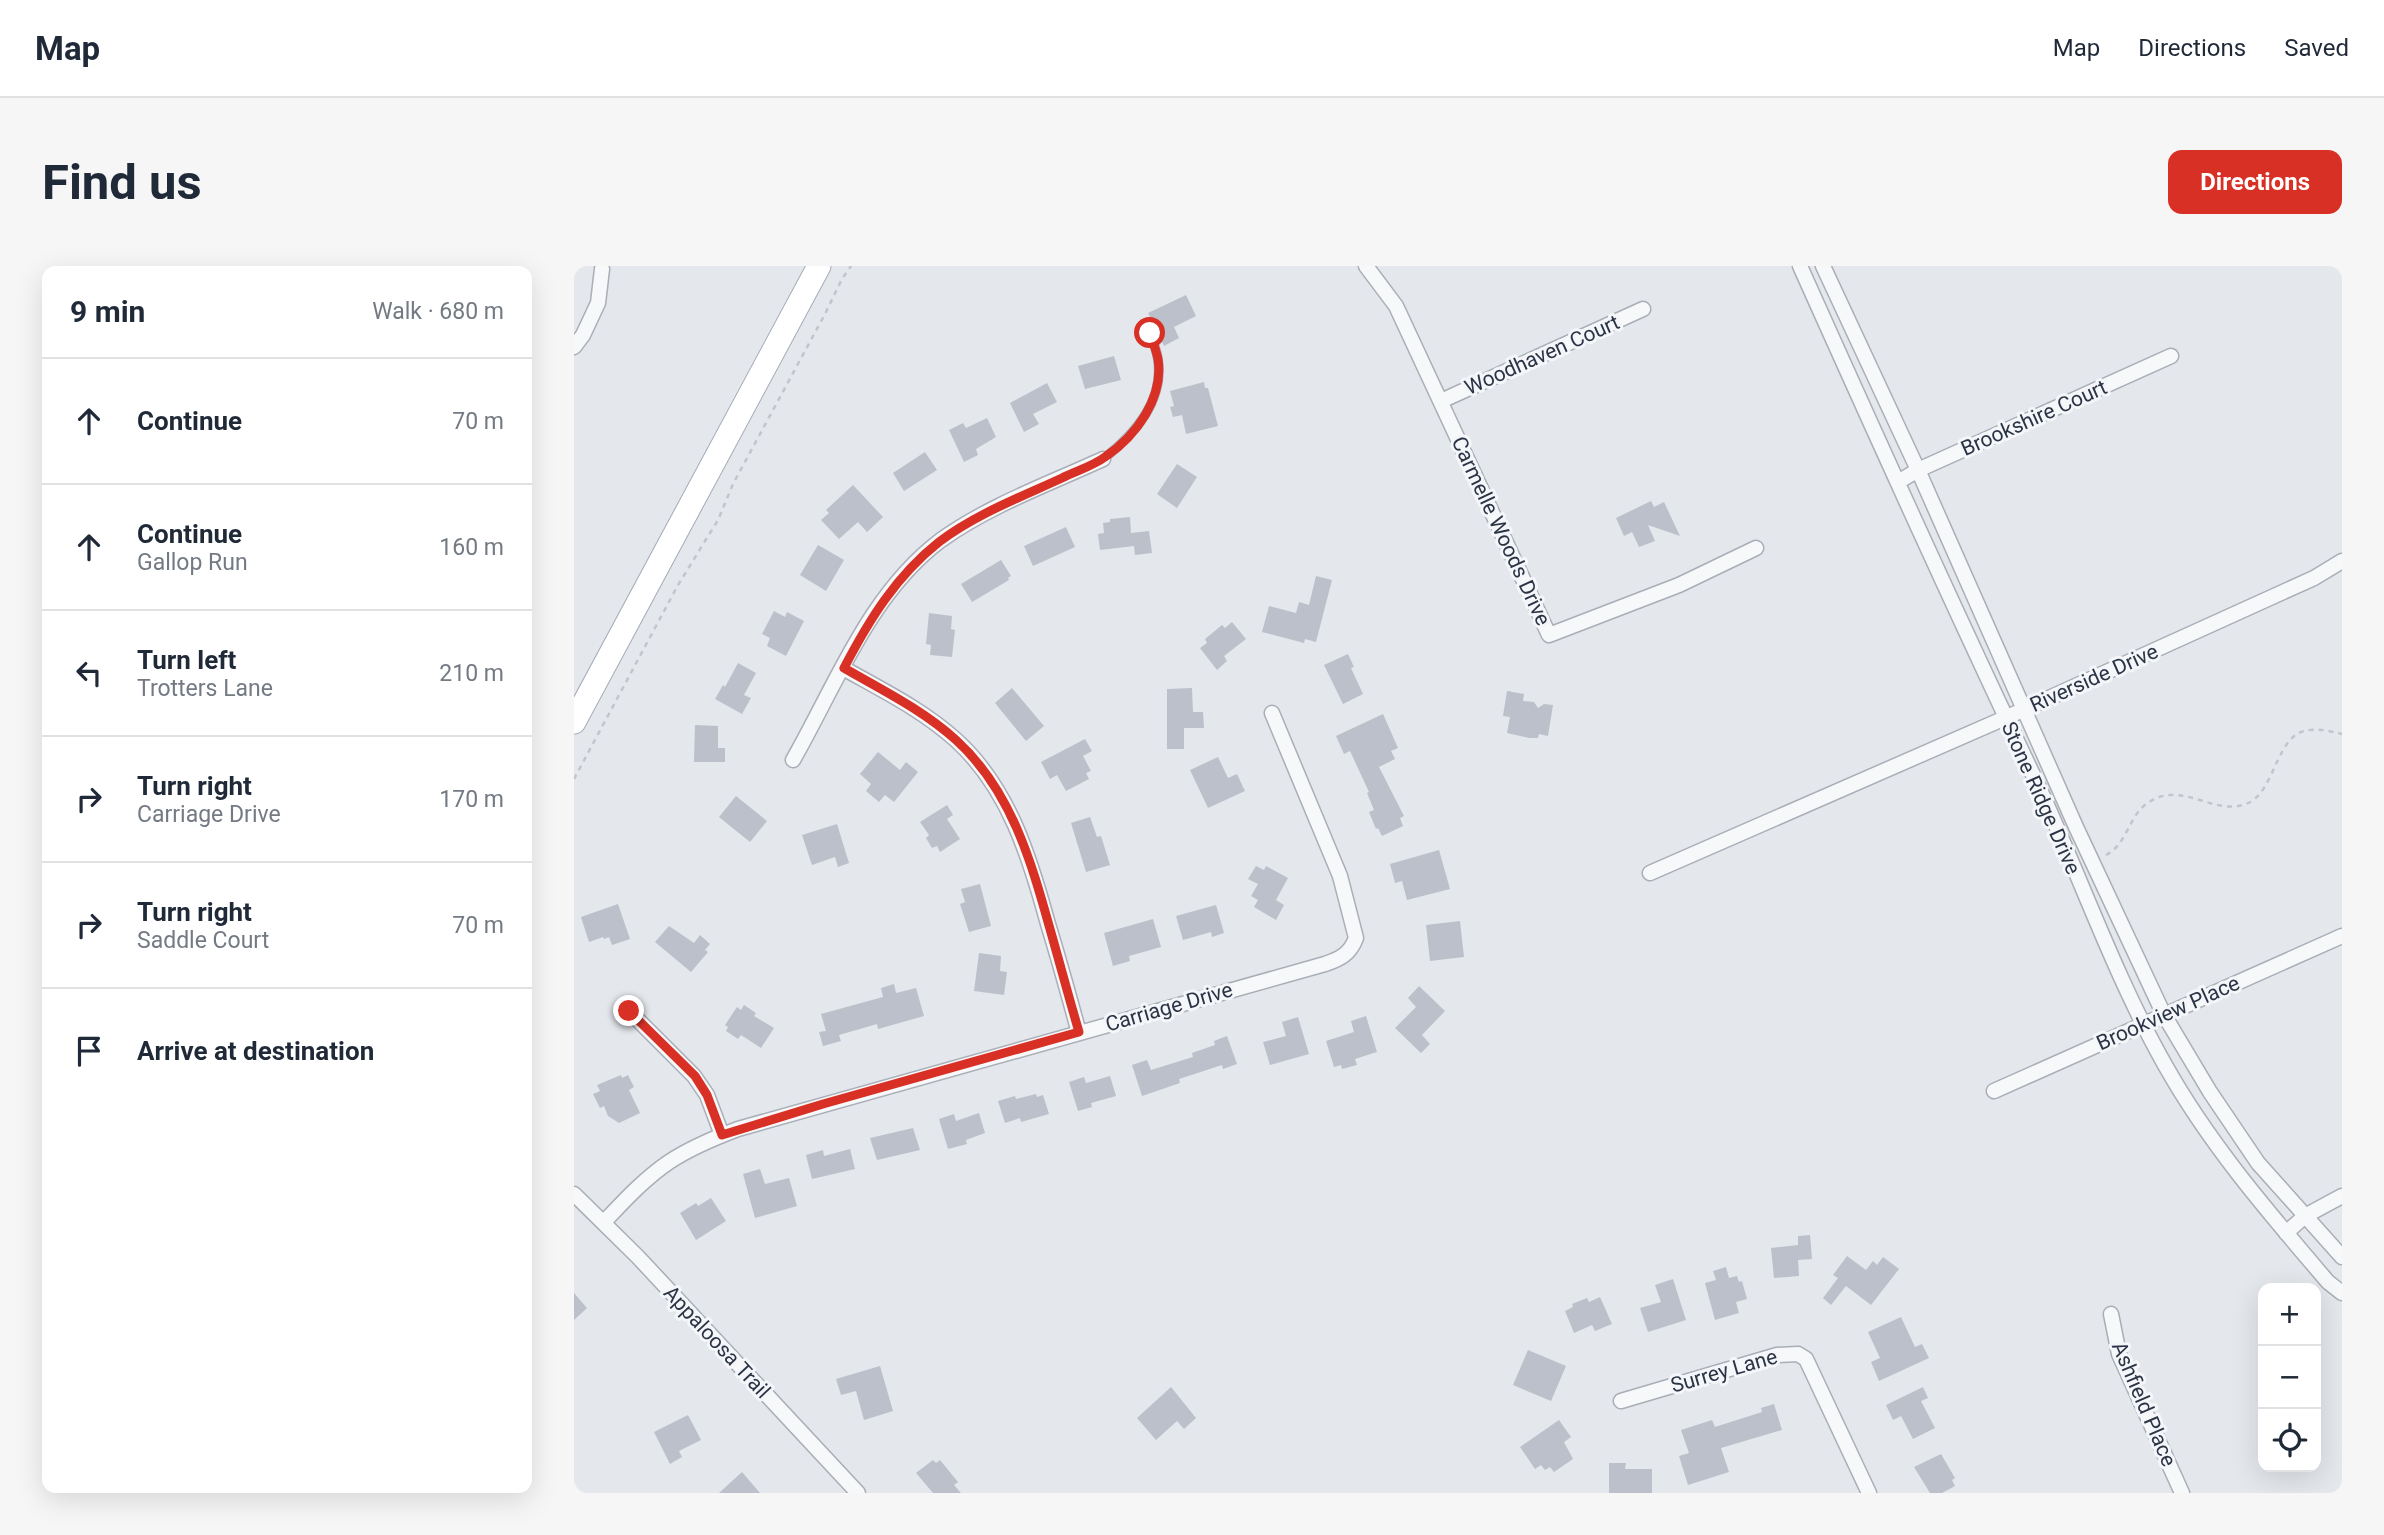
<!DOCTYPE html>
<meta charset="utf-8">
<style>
:root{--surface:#fff;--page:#f6f6f7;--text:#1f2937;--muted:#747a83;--line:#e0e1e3;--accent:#d93025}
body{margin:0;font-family:Roboto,sans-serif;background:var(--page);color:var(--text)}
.controls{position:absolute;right:21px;bottom:21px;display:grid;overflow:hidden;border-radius:14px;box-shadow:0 7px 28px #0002}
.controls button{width:63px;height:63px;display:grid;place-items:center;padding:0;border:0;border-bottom:2px solid var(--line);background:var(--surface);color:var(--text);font:35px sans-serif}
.stop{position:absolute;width:21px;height:21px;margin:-16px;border:5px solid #d93025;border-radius:50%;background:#fff}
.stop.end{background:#d93025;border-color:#fff;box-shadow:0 2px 7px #0008}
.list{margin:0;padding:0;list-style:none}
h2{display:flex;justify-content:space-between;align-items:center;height:91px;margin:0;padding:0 28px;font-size:30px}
h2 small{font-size:23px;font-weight:400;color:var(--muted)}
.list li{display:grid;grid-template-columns:46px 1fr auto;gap:21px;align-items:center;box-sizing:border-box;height:126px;padding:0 28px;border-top:2px solid var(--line)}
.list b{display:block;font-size:26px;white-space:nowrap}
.list p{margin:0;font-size:23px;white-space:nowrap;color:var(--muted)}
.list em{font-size:23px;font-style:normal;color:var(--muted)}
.icon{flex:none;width:38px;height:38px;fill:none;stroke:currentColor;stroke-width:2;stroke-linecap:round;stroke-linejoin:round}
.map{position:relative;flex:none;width:1768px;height:1227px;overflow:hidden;border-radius:14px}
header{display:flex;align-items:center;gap:42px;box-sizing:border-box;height:98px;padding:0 35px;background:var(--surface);border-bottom:2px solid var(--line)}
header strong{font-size:33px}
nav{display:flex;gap:38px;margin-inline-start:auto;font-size:24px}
.intro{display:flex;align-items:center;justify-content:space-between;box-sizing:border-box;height:168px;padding:0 42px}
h1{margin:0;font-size:49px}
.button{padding:18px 32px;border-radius:14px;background:var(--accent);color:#fff;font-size:24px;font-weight:700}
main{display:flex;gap:42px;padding:0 42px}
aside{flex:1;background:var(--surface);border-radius:14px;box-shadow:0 7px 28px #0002}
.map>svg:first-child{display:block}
.building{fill:#bbc0ca}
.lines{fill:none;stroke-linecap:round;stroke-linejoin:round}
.service-casing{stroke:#a9aeb7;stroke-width:10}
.minor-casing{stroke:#a9aeb7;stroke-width:17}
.primary-casing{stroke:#a3abb8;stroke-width:25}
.path{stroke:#c2c5cb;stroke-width:2.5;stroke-dasharray:5 5;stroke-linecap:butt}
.service{stroke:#f7f8fa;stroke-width:7}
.minor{stroke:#f7f8fa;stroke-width:14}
.primary{stroke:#fff;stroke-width:23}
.route{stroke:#d93025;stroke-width:9}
.labels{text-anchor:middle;stroke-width:6;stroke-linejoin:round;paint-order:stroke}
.street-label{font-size:21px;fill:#2b3445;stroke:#f4f6f9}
</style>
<header>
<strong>Map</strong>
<nav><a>Map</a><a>Directions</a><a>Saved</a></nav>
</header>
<div class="intro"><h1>Find us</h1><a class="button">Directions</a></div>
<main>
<aside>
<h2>9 min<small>Walk · 680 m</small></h2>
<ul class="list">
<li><svg class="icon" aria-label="ahead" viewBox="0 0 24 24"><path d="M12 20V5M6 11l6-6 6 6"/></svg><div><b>Continue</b></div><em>70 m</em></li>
<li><svg class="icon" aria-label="ahead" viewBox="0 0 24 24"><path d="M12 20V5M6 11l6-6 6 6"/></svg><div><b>Continue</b><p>Gallop Run</p></div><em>160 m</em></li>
<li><svg class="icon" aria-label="left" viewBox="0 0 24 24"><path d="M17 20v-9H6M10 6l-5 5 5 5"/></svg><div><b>Turn left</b><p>Trotters Lane</p></div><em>210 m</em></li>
<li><svg class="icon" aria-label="right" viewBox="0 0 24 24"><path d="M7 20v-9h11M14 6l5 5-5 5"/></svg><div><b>Turn right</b><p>Carriage Drive</p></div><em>170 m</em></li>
<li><svg class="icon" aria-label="right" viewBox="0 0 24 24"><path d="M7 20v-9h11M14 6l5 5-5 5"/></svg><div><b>Turn right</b><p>Saddle Court</p></div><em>70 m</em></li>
<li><svg class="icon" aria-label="arrive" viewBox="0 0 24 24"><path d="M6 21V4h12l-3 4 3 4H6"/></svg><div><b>Arrive at destination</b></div></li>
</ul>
</aside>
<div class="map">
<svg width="1768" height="1227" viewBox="0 0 1768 1227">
<rect width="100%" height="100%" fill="#e4e7ec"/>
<path class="building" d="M612,29L622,50L600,61L605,72L590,80L574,47Z
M540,90L547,114L511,123L504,100Z
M630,116L631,122H634L644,160L612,168L608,149L599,151L596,141L600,140L596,125Z
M473,117L483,136L459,148L465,158L450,166L436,137Z
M413,152L422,171L402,183L404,189L390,196L375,164L389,157L392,162Z
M351,186L363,204L330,225L319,207Z
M603,198L623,211L603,242L583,228Z
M279,219L309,251L293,266L284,256L265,273L247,254L255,247L252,244Z
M1077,235L1080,241L1090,236L1106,270L1074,259L1081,275L1065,281L1058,266L1050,270L1042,252Z
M556,251L557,267L575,265L578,287L561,289L560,280L526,284L524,268L530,267L529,257L536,256V253Z
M492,261L501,281L459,300L450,280Z
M244,279L270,294L252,325L226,309Z
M427,294L437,310L434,312L435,314L398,336L387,318Z
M742,310L758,314L742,376L731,373L730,377L688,366L695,340L722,347L725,336L735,339Z
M200,345L211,351L213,346L230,355L212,390L193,380L196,372L188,368Z
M355,347L378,350L377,363L381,364L378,391L356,389L357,379L352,378Z
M658,356L672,373L650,390L653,395L643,404L626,382L633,377L631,373L648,359L651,362Z
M774,388L780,401L777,402L789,428L769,438L750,399Z
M164,397L182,407L170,429L177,432L168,448L141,433L149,419L151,421Z
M438,422L470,460L452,475L421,437Z
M618,422L619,446H629L630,462H610V483H593V423Z
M933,425L950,428L949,435L960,436L964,442L970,438L979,439L974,470L965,468L964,472H955L933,467L936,451L929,450Z
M809,448L824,482L817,485L821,493L805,501L830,550L826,552L829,560L808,570L804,562L802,563L795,546L800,544L793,527L795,526L776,485L770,488L762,470Z
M121,459L144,460V482H151V496H120Z
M511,473L518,485L509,490L517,505L512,507L515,513L492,525L483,509L476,513L467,496Z
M304,486L326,504L332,496L344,506L320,536L311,529L305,536L292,525L297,518L286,508Z
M644,491L654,512L663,508L671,525L634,542L616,504Z
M162,530L193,555L176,576L145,551Z
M373,539L379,549L373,553L386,573L366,586L363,580L358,582L352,572L355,569L346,556Z
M516,551L523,571L527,570L536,599L512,606L497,557Z
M263,558L275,597L264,601L261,591L238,599L228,569Z
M865,584L876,623L833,634L828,615L821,617L816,598Z
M682,600L690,604L692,600L714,612L702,634L710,639L702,654L680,641L684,634L677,630L684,618L674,613Z
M406,618L417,660L395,666L386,638L391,636L387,623Z
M44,638L56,673L38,679L35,671L30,673L29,671L15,676L7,651Z
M642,639L650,667L638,671L637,666L609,674L602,650Z
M579,653L587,681L555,690L556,695L539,700L530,667Z
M886,655L890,691L856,695L852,659Z
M95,660L120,677L126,669L136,678L131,684L134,686L117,706L81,676Z
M405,687L427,690L426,705L433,706L430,729L400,725Z
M320,718L322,727L342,722L350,750L304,763L303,758L265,769L267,775L249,780L245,766L252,765L247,748L309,731L307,722Z
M845,720L871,745L848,769L856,778L847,787L821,762L842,741L834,732Z
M170,739L182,747L180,750L200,762L187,782L167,769L164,773L152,765L154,761L151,759L163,741L167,744Z
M792,750L803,786L781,793L783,799L768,803L767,799L760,801L752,775L780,766L777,755Z
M724,751L735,788L696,799L689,776L712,770L708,756Z
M653,770L663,798L649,803L648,799L605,813L606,817L568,830L558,799L573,794L577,804L619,791L618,787L641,779L640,775Z
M47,809L48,812L54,809L60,821L55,824L66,847L45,857L34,850L30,840L26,842L19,828L26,825L23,819Z
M536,810L542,830L517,837L518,841L504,845L495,816L510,811L512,817Z
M462,828L463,831L469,829L475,848L447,856L446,852L431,857L424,835L441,830L442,833Z
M405,847L411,867L392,874L393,878L374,883L365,853L380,848L382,855Z
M339,862L346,884L303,894L296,872Z
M276,883L281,903L238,913L232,889L249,884L250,890Z
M186,903L191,918L215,912L223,940L181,952L169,908Z
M137,932L152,955L122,974L106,947L122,937L124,940Z
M1236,969L1238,993L1224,994L1225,1010L1200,1012L1197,982L1224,979V970Z
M1273,990L1292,1004L1299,995L1303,999L1309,991L1325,1003L1297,1039L1272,1020L1257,1039L1249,1032L1264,1012L1259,1009Z
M1152,1001L1155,1012L1163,1010L1165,1016L1168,1015L1173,1033L1162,1036L1165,1047L1141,1054L1131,1017L1142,1014L1139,1005Z
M1099,1013L1112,1054L1074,1066L1066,1042L1087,1036L1081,1019Z
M0,1027L13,1042L0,1054Z
M1026,1031L1038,1058L1021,1065L1018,1059L1000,1067L991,1045L999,1041L998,1038L1013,1032L1015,1036Z
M1327,1051L1341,1081L1348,1078L1355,1092L1305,1115L1297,1096L1306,1092L1294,1066Z
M954,1084L992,1100L977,1135L939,1119Z
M306,1100L319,1145L290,1154L282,1125L267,1129L262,1113Z
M597,1121L622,1152L610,1163L603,1155L582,1174L563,1152Z
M1349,1121L1354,1132L1347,1135L1361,1162L1339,1173L1327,1150L1319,1154L1312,1139Z
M1200,1138L1208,1164L1147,1182L1155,1206L1114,1219L1105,1190L1115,1187L1107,1164L1138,1154L1141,1161L1188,1146L1187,1142Z
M114,1149L127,1174L105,1185L108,1191L96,1198L80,1166Z
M985,1154L997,1171L990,1176L999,1193L980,1206L976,1201L971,1204L967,1199L961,1203L946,1181Z
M1367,1188L1381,1212L1378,1214L1381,1220L1368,1227H1356L1340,1201Z
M359,1194L362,1197L366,1194L384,1216L380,1219L387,1227H359L342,1207Z
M1035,1197H1052L1051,1203H1078V1227H1035Z
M168,1206L186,1227H145Z"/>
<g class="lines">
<g class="service-casing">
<path id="service" d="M529,193C560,169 590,136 584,94C583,85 579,76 576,67"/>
</g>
<g class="minor-casing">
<path id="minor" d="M792,0L822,40L975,369L1105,319L1182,282
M1226,0C1303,172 1381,345 1462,515C1506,609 1540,709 1591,799C1636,879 1695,947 1754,1016L1768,1027
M1249,0L1344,204L1502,561L1590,749L1636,826L1684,897L1768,991
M0,81L9,69L24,37L28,3
M867,135L1069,43
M1324,216L1344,204L1597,90
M269,402C308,424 349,444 382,474C435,522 456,592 474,658C485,694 495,730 505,767
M219,494C262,419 295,328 367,274C416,239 475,218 529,193
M1076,607L1431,452L1740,312L1768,295
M55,745L120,810L133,829L148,869
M1420,825L1768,670
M0,928L64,991L284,1227
M30,956C50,935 70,913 95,896C116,882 140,872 164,863L751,698C766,693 776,688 782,672L766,610L698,447
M1712,967L1731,950L1768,930
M1537,1048L1545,1088L1608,1227
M1047,1135L1203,1089L1224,1088L1232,1093L1295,1227"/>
</g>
<g class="primary-casing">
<path id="primary" d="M0,456L245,0"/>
</g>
<path class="path" d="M0,513L104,319L144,254L159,218L251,48L268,13L277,0
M1532,589C1554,578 1554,549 1575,536C1610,513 1644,555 1678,535C1687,529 1692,519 1697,509C1715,469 1721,456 1768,468"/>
<use href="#service" class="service"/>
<use href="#minor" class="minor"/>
<use href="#primary" class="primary"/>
</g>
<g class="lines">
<path class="route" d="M55,745L121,810L133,829L148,869L249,838L505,766C495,732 486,698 476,663C457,595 437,524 382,474C349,444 308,424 270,402C295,354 322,310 365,276C402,248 447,231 488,212C502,205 519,200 531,191C562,170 590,132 584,93C582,84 579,76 576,67"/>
</g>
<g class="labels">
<g class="street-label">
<text transform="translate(968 89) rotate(-24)" y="7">Woodhaven Court</text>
<text transform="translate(1460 152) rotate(-24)" y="7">Brookshire Court</text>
<text transform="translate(927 265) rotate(65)" y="7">Carmelle Woods Drive</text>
<text transform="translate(1520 412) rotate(-24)" y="7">Riverside Drive</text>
<text transform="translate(1467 532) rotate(66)" y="7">Stone Ridge Drive</text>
<text transform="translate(595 741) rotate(-16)" y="7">Carriage Drive</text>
<text transform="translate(1594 747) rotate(-24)" y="7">Brookview Place</text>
<text transform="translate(143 1076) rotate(47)" y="7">Appaloosa Trail</text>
<text transform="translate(1150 1105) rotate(-16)" y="7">Surrey Lane</text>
<text transform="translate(1570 1138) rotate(67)" y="7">Ashfield Place</text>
</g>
</g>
</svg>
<div class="controls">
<button>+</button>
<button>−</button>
<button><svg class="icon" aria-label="locate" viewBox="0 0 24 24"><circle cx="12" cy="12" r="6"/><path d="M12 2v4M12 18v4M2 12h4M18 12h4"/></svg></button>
</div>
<div class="stop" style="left:576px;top:67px"></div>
<div class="stop end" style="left:55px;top:745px"></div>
</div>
</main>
